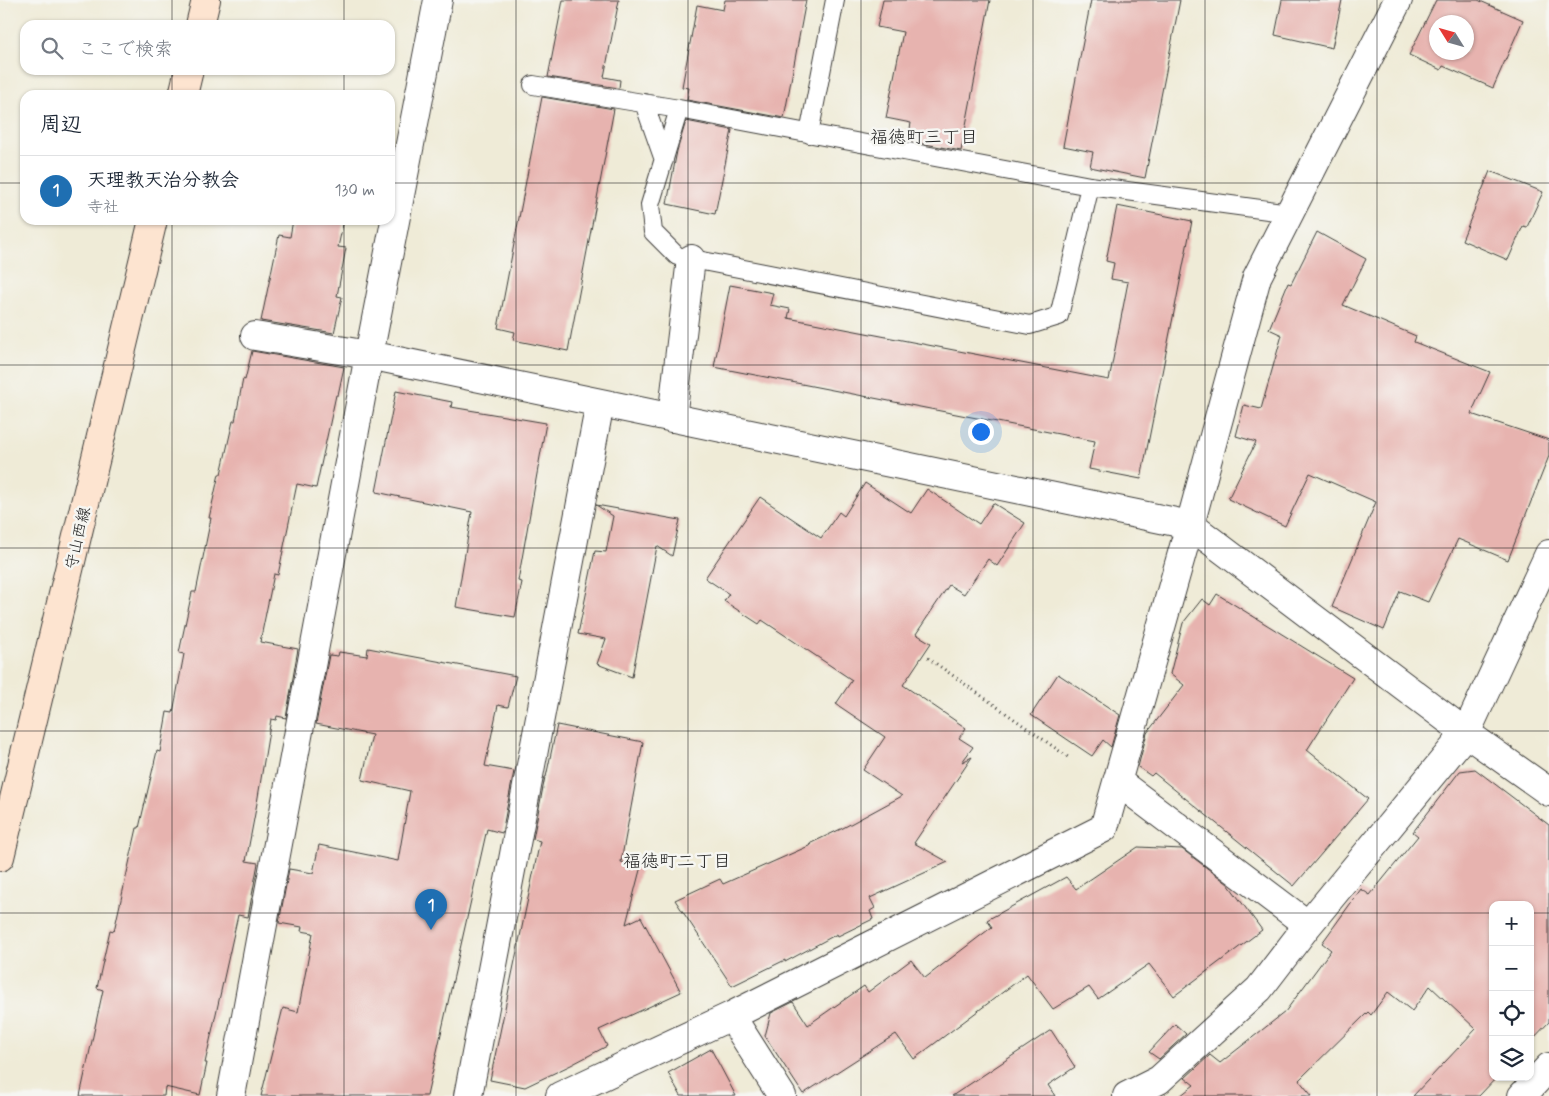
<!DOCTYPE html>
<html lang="ja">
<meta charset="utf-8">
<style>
:root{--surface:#fff;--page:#f2f2f3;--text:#1f2937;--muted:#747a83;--line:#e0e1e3;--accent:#1f6fb2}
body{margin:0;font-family:Mynerve,"Klee One",sans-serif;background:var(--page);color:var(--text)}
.controls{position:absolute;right:15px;bottom:15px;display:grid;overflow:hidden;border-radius:10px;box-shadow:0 1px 4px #0004}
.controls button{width:45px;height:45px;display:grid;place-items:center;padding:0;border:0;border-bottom:1px solid var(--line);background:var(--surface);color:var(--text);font:25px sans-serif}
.compass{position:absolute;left:1429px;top:15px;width:45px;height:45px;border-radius:50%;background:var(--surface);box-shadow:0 1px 4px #0004;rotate:307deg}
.you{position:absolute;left:980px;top:431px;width:18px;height:18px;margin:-12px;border:4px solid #fff;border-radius:50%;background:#1a73e8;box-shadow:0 0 0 8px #1a73e833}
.badge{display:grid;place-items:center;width:32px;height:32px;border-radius:50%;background:var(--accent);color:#fff;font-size:16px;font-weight:700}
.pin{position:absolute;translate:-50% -41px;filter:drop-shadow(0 1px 2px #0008)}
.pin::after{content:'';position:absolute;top:26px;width:18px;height:15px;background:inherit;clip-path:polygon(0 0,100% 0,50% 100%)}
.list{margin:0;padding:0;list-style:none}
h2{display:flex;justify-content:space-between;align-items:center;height:65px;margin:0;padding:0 20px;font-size:21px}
h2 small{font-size:16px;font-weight:400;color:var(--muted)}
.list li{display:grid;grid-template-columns:32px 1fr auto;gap:15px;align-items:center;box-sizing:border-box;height:70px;padding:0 20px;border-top:1px solid var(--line)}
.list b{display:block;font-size:19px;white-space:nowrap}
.list p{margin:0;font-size:16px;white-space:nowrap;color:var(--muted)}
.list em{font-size:16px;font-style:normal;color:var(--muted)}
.icon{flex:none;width:28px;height:28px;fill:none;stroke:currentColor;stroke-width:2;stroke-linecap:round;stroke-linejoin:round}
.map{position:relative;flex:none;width:1549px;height:1096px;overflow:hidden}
.search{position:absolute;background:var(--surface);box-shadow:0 1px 4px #0004;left:20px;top:20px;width:375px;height:55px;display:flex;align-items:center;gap:12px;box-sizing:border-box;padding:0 18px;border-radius:15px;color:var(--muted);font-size:19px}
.panel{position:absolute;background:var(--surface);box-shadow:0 1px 4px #0004;left:20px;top:90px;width:375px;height:135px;border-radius:15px}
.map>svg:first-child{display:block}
.building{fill:#e7b3af;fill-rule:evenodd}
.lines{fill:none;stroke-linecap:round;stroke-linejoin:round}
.lane-casing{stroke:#3c3b38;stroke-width:20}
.street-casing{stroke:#3c3b38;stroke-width:30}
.secondary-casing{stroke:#3c3b38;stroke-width:30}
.path{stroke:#3c3b38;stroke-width:3;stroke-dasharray:1 4;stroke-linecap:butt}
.lane{stroke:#fff;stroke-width:18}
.street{stroke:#fff;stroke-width:28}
.secondary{stroke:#fde4d0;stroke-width:28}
.grid{fill:none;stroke:#1c1c1c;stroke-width:1;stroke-opacity:0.55}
.labels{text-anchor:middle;stroke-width:5;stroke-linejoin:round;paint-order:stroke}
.street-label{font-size:16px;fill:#1c1c1c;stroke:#f6f6f2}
.neighbourhood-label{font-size:18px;fill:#1c1c1c;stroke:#f6f6f2}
</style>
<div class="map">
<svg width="1549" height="1096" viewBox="0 0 1549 1096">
<rect width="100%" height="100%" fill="#f6f6f2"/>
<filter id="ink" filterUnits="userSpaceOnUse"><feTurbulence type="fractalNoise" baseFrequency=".02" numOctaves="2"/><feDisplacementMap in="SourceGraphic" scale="10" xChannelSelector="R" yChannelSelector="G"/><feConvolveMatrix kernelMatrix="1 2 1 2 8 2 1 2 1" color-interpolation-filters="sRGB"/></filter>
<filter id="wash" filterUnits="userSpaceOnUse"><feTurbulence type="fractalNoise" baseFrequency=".0096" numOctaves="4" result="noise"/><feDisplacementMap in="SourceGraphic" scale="20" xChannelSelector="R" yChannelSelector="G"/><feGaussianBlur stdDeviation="1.12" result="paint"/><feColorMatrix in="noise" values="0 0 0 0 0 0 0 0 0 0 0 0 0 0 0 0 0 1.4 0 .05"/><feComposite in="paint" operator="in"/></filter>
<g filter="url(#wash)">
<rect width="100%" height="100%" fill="#efebd7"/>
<g id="blocks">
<path class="building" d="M563,0H619L604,77L620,80L619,88L548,77Z
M725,0H806L784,118L687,100L689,88L682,87L697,5L723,10Z
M883,0H990L961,151L910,141L911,134H909L911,123L886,118L903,32L877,27Z
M1091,0H1180L1145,178L1090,167L1093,152L1063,146Z
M1282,0H1342L1332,48L1275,35Z
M1436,0H1478L1523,20L1493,88L1443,66L1441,70L1409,55ZM1436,22H1466V52H1436Z
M542,97L614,109L568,351L513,340L515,332L498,328Z
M686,121L732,130L715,214L667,204L677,151Z
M1490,171L1543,192L1527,227L1523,226L1508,260L1462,240Z
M1117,206L1192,221L1141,479L1089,469L1095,441L714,367L730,285L773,293L770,305L790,309L788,318L1109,380L1128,282L1111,279L1114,263L1106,261Z
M293,220H344L338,247L346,248L337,296L342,297L334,333L261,321L279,235L290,237Z
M1317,232L1366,259L1343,305L1416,336L1414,342L1490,372L1471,414L1549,440V456L1508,560L1458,539L1428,602L1400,591L1384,630L1332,607L1376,502L1310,473L1285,526L1228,499L1256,442L1236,436L1244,405L1261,409L1282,335L1269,329L1288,283L1291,284Z
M252,351L344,367L338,395H336L316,488L297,484L278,575L274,574L260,642L298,649L286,718L277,716L276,720L271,719L257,803L246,861L258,863L248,917L238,915L205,1063H207L200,1095L165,1087L164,1096H80L103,990L97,988L110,930L114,931L137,828H139L157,751L160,752L167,712L173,713L184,654L179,653L192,592H196L211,518H209L219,474H221L233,421H235L243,379L245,380Z
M396,391L452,402L451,407L546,423L518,581L522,582L515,617L456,607L472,512L376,492Z
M865,483L911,513L927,489L979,524L993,503L1025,523L997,566L988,559L964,594L949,585L916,634L931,643L903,685L966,728L959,738L973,747L962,762L972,757L914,843L948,862L870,898L875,908L870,911L873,919L838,936L837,934L785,962V960L732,986L675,900L720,879L723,884L811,845L809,844L843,828L902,796L863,770L885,737L836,704L852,680L762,620L759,624L724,601L729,594L705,578L760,497L821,538L839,512L844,516Z
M596,505L680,520L672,556L657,546L632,677L597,664L606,639L578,634L595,551L606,552L613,516Z
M1217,594L1353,678L1307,750L1368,799L1294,886L1154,773L1151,776L1138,767L1147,733L1184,685L1170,674L1183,623L1202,599L1210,605Z
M368,648L516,676L508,707L498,705L485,766L514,771L502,833L487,829L427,1096H261L283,1008L298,1012L313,933L301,931L302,927L279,923L289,869L313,873L319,845L398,861L410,791L362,780L372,735L316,724L329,655L338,656L339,652L367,656Z
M1058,674L1120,715L1111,747L1103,740L1092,756L1031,715Z
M557,725L643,742L621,862L641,866L626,924L641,917L681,992L599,1030L607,1046L571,1065L525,1087L490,1080L540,841L533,839L545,777H546Z
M1475,769L1549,825V1022L1530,1042V905H1493V1077H1497L1479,1096H1413L1476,1029L1430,986L1412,1011L1388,992L1371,1015L1368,1012L1299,1080L1312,1096H1180L1194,1085L1185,1078L1210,1055L1220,1063L1285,1012L1331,950L1322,943L1361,889L1370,895L1418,836L1413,832L1460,771Z
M1138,847L1182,849L1228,884L1262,930L1174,996L1149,964L1098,999L1089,987L1053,1009L1027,974L914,1059L896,1034L803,1094L765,1036L771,1013L793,1002L808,1025L864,986L868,992L911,960L925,978L992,927L987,920L1066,877L1076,889Z
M1175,1024L1186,1034L1159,1059L1149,1052Z
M1051,1030L1075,1067L1048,1085L1055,1096H952Z
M711,1049L736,1096H681L668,1073Z"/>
</g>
</g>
<g filter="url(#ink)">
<use href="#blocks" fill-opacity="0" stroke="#3c3b38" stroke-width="1"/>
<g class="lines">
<g class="lane-casing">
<path id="lane" d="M533,85L679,109L1090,186L1290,213
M644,103L664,160
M679,109L650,205L653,232L677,256L1030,325L1059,316L1090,186
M809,134L835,0"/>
</g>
<g class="street-casing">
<path id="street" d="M255,336L369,355L1190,525L1466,733L1549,792
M672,418L691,259
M1117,781L1308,925
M731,1016L782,1096
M231,1096L369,355L438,0
M468,1096L600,403
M560,1096L731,1016L1104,828L1190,525L1257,277L1398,0
M1127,1096L1159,1080L1259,989L1308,925L1466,733L1549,554
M1522,1096L1549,1067"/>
</g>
<g class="secondary-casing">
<path id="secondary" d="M200,25L206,0
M183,95L189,70
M0,857L153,220"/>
</g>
<path class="path" d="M928,658L1068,757"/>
<use href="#lane" class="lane"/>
<use href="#street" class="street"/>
<use href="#secondary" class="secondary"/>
</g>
</g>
<path class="grid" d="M172,0V25M344,0V25M516,0V1096M688,0V1096M861,0V1096M1033,0V1096M1205,0V1096M1377,0V1096M172,70V95M344,70V95M0,183H25M390,183H1549M172,220V1096M344,220V1096M0,365H1549M0,548H1549M0,731H1549M0,913H1493M1530,913H1549"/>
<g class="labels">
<g class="street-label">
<text transform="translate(77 538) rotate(-77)" y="6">守山西線</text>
</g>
<g class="neighbourhood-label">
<text x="924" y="143">福徳町三丁目</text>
<text x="677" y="867">福徳町二丁目</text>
</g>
</g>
</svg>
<div class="controls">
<button>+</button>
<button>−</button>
<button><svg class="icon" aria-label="locate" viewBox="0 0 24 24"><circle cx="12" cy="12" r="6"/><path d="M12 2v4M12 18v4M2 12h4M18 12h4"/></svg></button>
<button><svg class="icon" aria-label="layers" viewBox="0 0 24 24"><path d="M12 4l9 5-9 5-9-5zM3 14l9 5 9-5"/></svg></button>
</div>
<svg class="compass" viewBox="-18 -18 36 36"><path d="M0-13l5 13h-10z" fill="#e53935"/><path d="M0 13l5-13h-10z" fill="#747a83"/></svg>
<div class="you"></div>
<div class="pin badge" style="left:431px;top:930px">1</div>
<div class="search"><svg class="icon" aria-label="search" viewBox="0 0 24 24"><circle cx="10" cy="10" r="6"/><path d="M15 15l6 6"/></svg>ここで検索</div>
<section class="panel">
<h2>周辺<small></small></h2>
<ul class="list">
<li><span class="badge">1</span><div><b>天理教天治分教会</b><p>寺社</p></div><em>130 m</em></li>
</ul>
</section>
</div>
